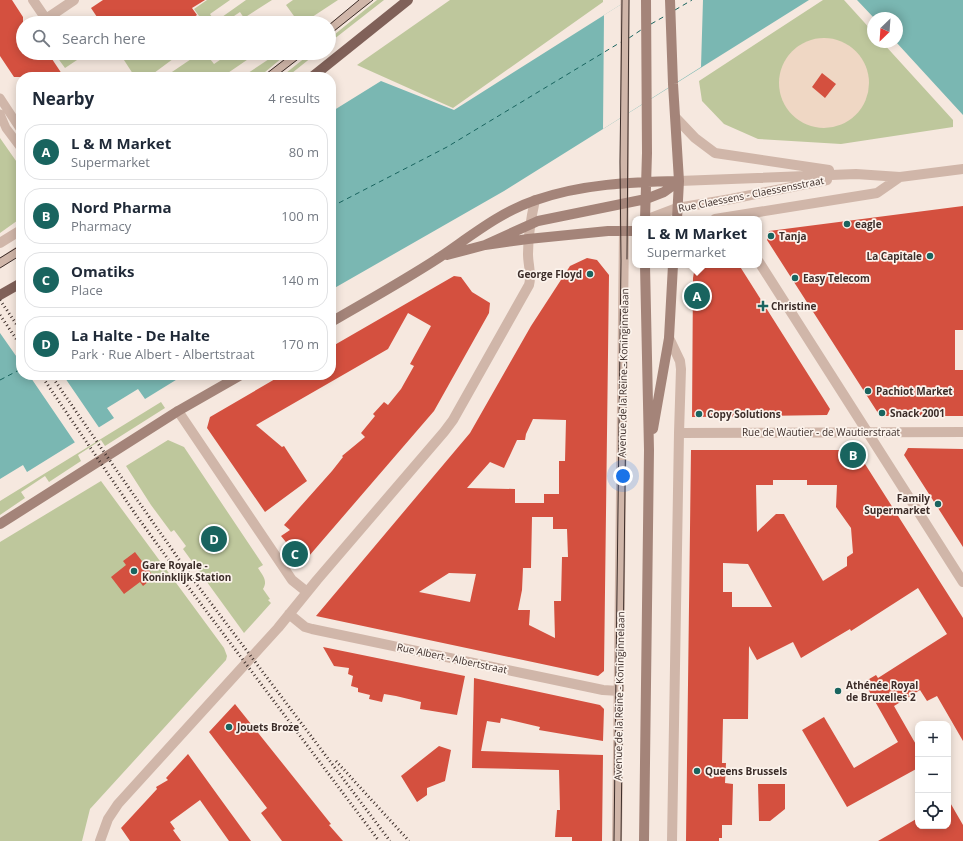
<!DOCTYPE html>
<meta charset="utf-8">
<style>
:root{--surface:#fff;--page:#f6f6f7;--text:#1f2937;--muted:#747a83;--line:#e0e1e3;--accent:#19645f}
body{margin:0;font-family:"Open Sans",sans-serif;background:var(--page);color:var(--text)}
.controls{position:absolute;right:12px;bottom:12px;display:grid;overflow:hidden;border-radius:8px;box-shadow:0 2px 10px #0003}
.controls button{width:36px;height:36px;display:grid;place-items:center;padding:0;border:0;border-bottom:1px solid var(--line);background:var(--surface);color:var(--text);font:20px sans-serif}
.compass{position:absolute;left:867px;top:12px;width:36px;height:36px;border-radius:50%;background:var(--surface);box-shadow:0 2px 10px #0003;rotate:205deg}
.you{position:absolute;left:623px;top:476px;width:14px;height:14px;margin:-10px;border:3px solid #fff;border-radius:50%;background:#1a73e8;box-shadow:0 0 0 6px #1a73e833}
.badge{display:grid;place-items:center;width:26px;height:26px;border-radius:50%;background:var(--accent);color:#fff;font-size:13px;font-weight:700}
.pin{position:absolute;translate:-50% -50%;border:2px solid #fff;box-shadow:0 1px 4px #0006}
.popup{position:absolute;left:632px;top:216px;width:130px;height:52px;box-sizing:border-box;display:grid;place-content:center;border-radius:8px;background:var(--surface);filter:drop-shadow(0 1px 3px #0005);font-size:13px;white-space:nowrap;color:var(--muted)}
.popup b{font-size:15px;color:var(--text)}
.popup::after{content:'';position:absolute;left:50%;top:100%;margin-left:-8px;border:8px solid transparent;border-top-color:var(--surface)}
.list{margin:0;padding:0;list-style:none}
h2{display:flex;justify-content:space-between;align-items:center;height:52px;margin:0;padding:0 16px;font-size:17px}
h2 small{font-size:13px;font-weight:400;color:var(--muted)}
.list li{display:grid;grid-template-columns:26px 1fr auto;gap:12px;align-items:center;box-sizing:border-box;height:56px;margin:0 8px 8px;padding:0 8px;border:1px solid var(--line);border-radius:16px}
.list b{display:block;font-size:15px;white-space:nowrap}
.list p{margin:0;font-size:13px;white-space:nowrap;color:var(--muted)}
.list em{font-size:13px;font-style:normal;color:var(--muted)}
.icon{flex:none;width:22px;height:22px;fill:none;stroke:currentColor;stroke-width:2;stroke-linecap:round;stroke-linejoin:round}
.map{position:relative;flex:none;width:963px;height:841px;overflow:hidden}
.search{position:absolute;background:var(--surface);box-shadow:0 2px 10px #0003;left:16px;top:16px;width:320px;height:44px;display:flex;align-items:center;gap:10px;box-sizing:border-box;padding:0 14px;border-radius:22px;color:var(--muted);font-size:15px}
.panel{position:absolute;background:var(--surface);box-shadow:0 2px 10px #0003;left:16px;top:72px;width:320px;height:308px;border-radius:16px}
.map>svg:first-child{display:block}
.green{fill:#bec79c}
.plaza{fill:#efd7c4}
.water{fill:#7ab7b2}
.pier{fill:#f6e8df}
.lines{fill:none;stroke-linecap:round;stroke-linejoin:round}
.ferry{stroke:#19645f;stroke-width:1;stroke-dasharray:5 4;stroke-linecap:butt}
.building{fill:#d4503f;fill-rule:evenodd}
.service{stroke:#d0b6a9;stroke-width:9}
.pedestrian{stroke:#d0b6a9;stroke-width:10}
.minor{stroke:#d0b6a9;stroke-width:10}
.tertiary{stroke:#d0b6a9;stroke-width:10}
.secondary{stroke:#a48479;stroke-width:10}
.primary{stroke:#806159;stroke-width:10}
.tram{stroke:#3c2d29;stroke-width:1}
.rail{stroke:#3c2d29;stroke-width:3;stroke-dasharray:1 3;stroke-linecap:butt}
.poi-dot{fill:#19645f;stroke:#fcf3ec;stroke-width:1.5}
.labels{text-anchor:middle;stroke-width:3.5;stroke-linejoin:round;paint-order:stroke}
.street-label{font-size:10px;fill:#3c2d29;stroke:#fcf3ec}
.poi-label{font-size:10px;font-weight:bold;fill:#3c2d29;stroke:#fcf3ec;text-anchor:start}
</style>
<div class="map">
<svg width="963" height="841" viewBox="0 0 963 841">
<rect width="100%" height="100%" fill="#f6e8df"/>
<path class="green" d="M207,0H230L210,14L216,23H197L194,19L199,16L194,9Z
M246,0H272L244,18L240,12L225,22L222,17Z
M293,0H338L303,23H299L286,5Z
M377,0H384L329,43V39Z
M450,0H603V2L453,108L357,65Z
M823,0H844L873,32V42H882L953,120V127L841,144L758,139L724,124L702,101L699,81Z
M54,53H81L83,56L65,68Z
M128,53H181L150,76V77H135L122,57Z
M200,53H209L207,55L214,64L230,53H257L222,77H167L166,76Z
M278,53H288L259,77H242Z
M311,53H317L287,77H281Z
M0,138L21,168V218L0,233Z
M161,402L165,408L105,446L101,440L78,455L81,461L49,482L45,476L21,492L25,498L0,515V501Z
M168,440L184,447L263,565L258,568C263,576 268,581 263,589L270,599L268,600L271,603L244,633L183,549L186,546L174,530L171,532L151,505L126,466Z
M101,481L224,648L227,656L226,660L90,809L82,841H0V542Z"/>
<path class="plaza" d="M779 83a45 45 0 1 1 90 0a45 45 0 1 1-90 0Z"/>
<path class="water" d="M628,0H809L504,191L331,290V112L381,81L454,110Z
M857,0H963V115L896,42H897V18H874Z
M21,304V375H184L145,399L138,389L107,408L114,418L27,472L23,465L0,479V317Z"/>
<path class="pier" d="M628,0H703L701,67L603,129L604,15Z
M15,305L21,313V363L0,333V315Z
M29,375H63L100,429L76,444Z"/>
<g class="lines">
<path class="ferry" d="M675,10L692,0
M651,24L665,16
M629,38L641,30
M331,207L447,147L621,42
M0,380L21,369"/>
</g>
<path class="building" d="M0,0H12L23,17V53H48L64,77H14L0,56Z
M103,0H205L192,8L197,15L186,23H101L91,8Z
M822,73L836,84L825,98L812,87Z
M963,206V330H955V370H963V416H884L878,413L767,240L769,231Z
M587,258L597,260L609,275L604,671L598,676L316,616L470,433L531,326L570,266ZM533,419L566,420L565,461H559V494H544V503H515V489L467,488L490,462L504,468L517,440H525L526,434ZM532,517H553V529H567L568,557H562L561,601H554L555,638L529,625L530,610H518L522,590L523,568H531ZM449,573L476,574L470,602L419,592Z
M699,265H739L830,409L827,415L692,417L693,278L694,272Z
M454,276L461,277L472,292L490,303L489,313L434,411L303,563L281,536L290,530L284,525L332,471L343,457L342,456L365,437L361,433L375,416L373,414L384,402L388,405L401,389L414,366L410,364L431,326L408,313L388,349L256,425L282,447L284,446L307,481L265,512L207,428L210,417L282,375H331V347Z
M908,448L963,449V547L904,455Z
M691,450H852L858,453L963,618V741L937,696L927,701L920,690L894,706L918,748V768L847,807L802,730L824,717L854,768L898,742L864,682L876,675L878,678L947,634L918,588L851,631L850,629L801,658L793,642L757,660L749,646L748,719H723L722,763H726L725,783L733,784L732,825H722V838H719V841H686ZM773,480H807V485H837L836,507L851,528L853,553L847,557V566L823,581L784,514H776L757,532L756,485H773ZM723,563L748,564L772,607H732V592H723Z
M135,552L154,577L143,586L140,582L124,594L111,577L126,565L123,561Z
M323,647L465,676L457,715L420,709L421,702L396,696L384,694L382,702L369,699L370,695L358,692V688L351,686L353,676L348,674L349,668L334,666Z
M474,678L600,705L604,709L603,741L539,730L540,727L501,718L500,723L487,721L481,751L603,755L602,841H572V837H555L557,810H560L559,770L472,768Z
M235,704L331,824L329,825L343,841H282L261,813L267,808L209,732Z
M439,746L451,750L445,781L427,788V795L417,802L401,776Z
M188,754L219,797L251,841H229L200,800L170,822L175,829L173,830L181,841H130L121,828L157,789L156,787L168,780L166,778Z
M758,784H785V809L770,821H759Z
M948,799L963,825V841H878L918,818V826H948Z"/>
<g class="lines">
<path class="service" d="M329,30L366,0
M269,77L299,53
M0,98L21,130
M0,114L6,128L21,148
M624,230L625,0
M0,263L21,249"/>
<path class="pedestrian" d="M33,0L46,19L74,0"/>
<path class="minor" d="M0,243L21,230
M669,338L680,361L681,369L679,433L672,841
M178,411L292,580L307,592
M679,433L963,432
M289,614L305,627L312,629L603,690L619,691
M100,841L108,819L118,804L278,628L317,580L444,432L453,420L529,285C532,275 528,265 528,254C528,236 531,218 535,200
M617,841L624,230"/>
<path class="tertiary" d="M676,118L695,138L715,153L829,170
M679,181L856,174L900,177L963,169
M648,219L677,208L731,199L827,180
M715,219L877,193L900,177
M759,262L963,582"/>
<path class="secondary" d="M670,0L673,84L679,181L677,219
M645,219L647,153L646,0
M485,245L538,221L646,199L664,192L679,181
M447,255L485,245L528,239L608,231H635
M331,322C367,301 405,280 440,257C471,236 500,212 536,200C582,184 631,182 679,181
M653,429L669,338L673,265
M0,524L178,411L241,375
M644,841L649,450L645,265"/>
<path class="primary" d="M312,77L408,0
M0,295L21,283"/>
<path class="tram" d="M329,25L359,0
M329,35L373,0
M262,77L293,53
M275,77L306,53
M0,258L21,245
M627,259L629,0
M0,268L21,255
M614,841L621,261L620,162L622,0
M621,841L627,311"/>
<path class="rail" d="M0,300L21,331
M0,315L21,346
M41,375L136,515L186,584L379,841
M51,375L117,471L192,578L390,841
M336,761L409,841"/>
</g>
<g class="poi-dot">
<circle cx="847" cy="224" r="4"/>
<circle cx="771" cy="236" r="4"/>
<circle cx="930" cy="256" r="4"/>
<circle cx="590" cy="274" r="4"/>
<circle cx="795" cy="278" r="4"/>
<path d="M761 300h4v4h4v4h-4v4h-4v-4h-4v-4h4z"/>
<circle cx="868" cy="391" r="4"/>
<circle cx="882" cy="413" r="4"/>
<circle cx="699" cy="414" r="4"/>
<circle cx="938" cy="504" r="4"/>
<circle cx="134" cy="571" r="4"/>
<circle cx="838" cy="691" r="4"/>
<circle cx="229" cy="727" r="4"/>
<circle cx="697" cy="771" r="4"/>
</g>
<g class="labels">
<g class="street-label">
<text transform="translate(751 194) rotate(-11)" y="4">Rue Claessens - Claessensstraat</text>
<text transform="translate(623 373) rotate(-89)" y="4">Avenue de la Reine - Koninginnelaan</text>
<text x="821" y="436">Rue de Wautier - de Wautierstraat</text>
<text transform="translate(452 658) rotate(12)" y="4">Rue Albert - Albertstraat</text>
<text transform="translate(619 696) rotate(-89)" y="4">Avenue de la Reine - Koninginnelaan</text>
</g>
<g class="poi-label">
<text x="855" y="228">eagle</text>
<text x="779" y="240">Tanja</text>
<text x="922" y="260" text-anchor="end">La Capitale</text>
<text x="582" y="278" text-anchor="end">George Floyd</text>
<text x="803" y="282">Easy Telecom</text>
<text x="771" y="310">Christine</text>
<text x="876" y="395">Pachiot Market</text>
<text x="890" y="417">Snack 2001</text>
<text x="707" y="418">Copy Solutions</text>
<text x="930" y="502" text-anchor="end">Family<tspan x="930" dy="12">Supermarket</tspan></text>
<text x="142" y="569">Gare Royale -<tspan x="142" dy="12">Koninklijk Station</tspan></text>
<text x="846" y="689">Athénée Royal<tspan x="846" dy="12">de Bruxelles 2</tspan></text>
<text x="237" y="731">Jouets Broze</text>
<text x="705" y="775">Queens Brussels</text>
</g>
</g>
</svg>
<div class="controls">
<button>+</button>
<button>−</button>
<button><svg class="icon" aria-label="locate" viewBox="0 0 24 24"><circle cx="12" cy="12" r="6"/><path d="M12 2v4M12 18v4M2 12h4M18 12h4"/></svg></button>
</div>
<svg class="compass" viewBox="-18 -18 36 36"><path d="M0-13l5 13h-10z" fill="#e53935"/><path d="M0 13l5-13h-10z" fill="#747a83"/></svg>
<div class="you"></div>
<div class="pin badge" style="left:697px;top:296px">A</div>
<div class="popup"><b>L &amp; M Market</b>Supermarket</div>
<div class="pin badge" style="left:853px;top:455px">B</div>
<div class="pin badge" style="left:295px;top:554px">C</div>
<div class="pin badge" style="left:214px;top:539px">D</div>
<div class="search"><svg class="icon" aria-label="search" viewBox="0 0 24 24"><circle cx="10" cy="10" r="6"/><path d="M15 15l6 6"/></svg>Search here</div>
<section class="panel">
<h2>Nearby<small>4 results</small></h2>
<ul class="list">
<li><span class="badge">A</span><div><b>L &amp; M Market</b><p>Supermarket</p></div><em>80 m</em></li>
<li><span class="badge">B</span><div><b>Nord Pharma</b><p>Pharmacy</p></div><em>100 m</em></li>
<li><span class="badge">C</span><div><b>Omatiks</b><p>Place</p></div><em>140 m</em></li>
<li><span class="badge">D</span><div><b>La Halte - De Halte</b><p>Park · Rue Albert - Albertstraat</p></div><em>170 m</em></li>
</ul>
</section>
</div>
